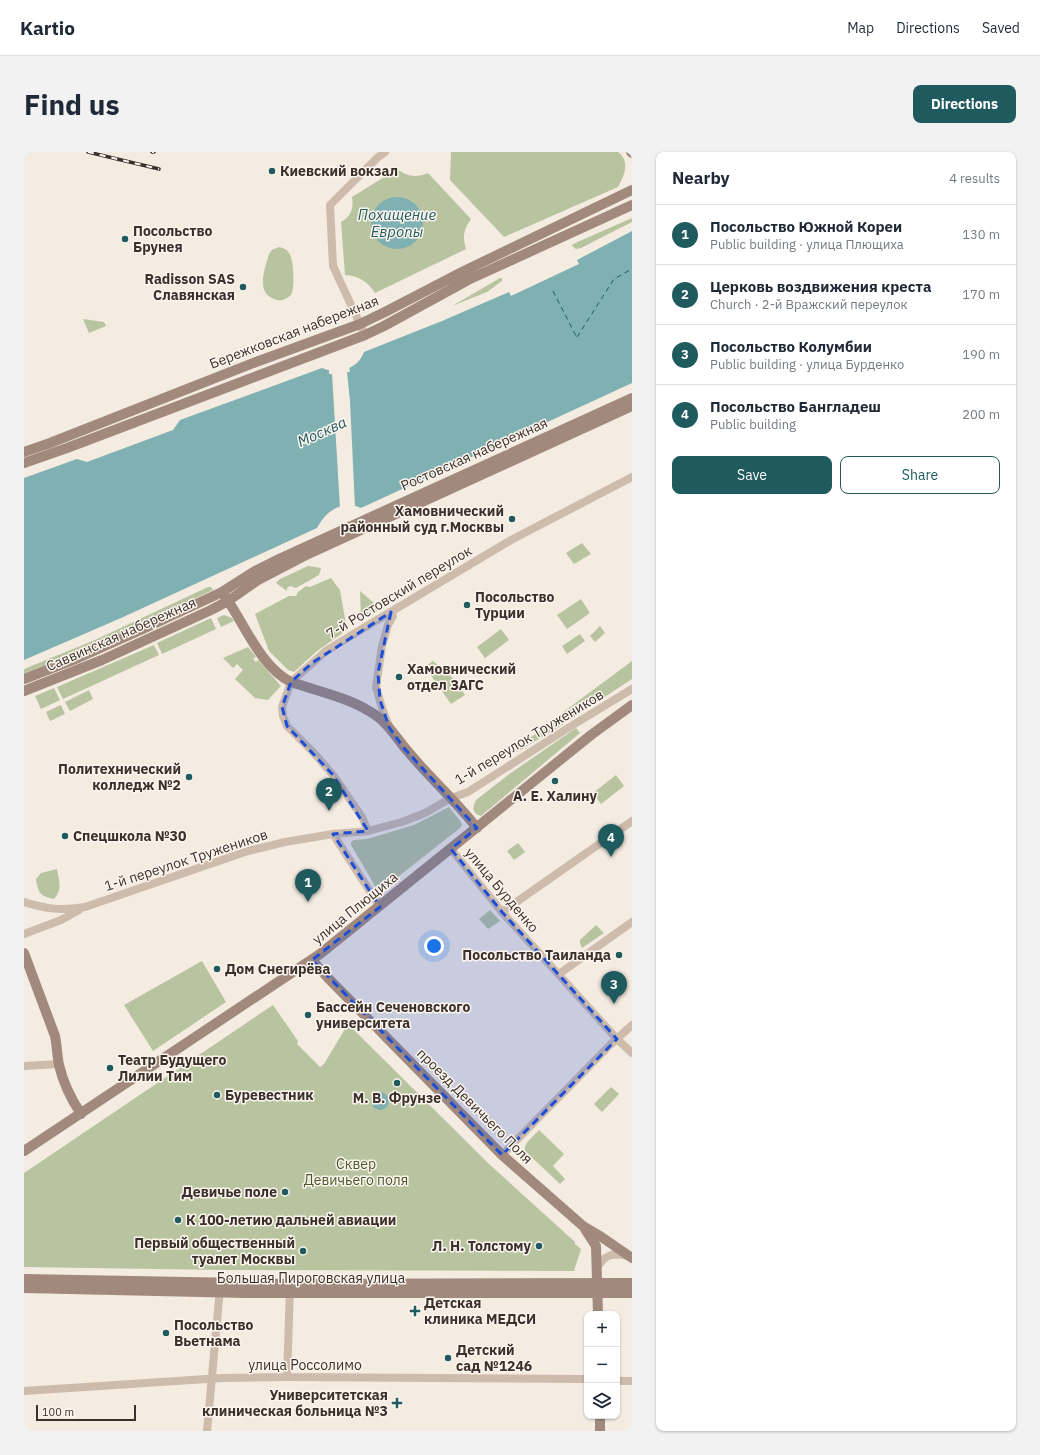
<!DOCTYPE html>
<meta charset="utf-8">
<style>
:root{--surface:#fff;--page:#f2f2f3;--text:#1f2937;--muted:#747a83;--line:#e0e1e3;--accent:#1f5a5e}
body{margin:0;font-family:"IBM Plex Sans",sans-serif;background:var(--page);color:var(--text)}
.controls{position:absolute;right:12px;bottom:12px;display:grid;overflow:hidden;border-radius:8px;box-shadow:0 1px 3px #0004}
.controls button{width:36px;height:36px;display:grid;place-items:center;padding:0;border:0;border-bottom:1px solid var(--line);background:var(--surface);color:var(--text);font:20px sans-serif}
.scale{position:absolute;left:12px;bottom:10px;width:100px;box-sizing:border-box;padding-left:4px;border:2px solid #3b302b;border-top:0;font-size:11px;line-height:14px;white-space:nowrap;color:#3b302b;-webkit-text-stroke:3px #fbf5ee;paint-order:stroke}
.you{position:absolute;left:410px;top:794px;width:14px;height:14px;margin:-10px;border:3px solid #fff;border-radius:50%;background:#1a73e8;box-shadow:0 0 0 6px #1a73e833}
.badge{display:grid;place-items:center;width:26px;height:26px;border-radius:50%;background:var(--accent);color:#fff;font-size:13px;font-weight:700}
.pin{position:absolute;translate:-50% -33px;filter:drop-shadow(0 1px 2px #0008)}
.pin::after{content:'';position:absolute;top:21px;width:14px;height:12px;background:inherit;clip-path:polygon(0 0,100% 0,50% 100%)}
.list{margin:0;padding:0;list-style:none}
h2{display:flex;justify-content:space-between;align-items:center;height:52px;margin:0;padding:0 16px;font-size:17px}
h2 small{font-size:13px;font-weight:400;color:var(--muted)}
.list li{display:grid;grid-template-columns:26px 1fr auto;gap:12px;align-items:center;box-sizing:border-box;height:60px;padding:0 16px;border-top:1px solid var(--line)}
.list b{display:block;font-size:15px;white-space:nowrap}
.list p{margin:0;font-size:13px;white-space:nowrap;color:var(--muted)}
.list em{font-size:13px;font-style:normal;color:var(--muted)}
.actions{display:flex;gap:8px;padding:12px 16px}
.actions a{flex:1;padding:9px 0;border:1px solid var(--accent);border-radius:8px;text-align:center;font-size:14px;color:var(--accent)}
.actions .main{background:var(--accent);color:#fff}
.icon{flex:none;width:22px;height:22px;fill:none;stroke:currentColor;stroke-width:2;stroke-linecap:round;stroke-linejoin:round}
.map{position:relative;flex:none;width:608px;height:1279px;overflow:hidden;border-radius:8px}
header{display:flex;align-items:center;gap:24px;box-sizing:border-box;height:56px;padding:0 20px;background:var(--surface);border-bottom:1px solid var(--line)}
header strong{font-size:19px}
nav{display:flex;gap:22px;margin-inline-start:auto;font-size:14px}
.intro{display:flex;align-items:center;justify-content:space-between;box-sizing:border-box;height:96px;padding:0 24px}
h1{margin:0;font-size:28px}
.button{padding:10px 18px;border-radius:8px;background:var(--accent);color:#fff;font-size:14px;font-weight:700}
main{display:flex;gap:24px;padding:0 24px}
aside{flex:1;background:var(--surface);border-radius:8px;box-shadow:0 1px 3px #0004}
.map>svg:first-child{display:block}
.green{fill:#b8c4a0}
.water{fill:#7fb0b2}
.pier{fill:#f4ebe1}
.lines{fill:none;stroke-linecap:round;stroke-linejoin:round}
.ferry{stroke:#1f5a5e;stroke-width:1;stroke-dasharray:5 4;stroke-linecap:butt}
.street{stroke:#cdbbac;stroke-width:8}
.secondary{stroke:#a18a7d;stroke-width:10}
.rail-casing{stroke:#3b302b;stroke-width:3.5}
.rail{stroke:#fbf5ee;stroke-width:2;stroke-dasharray:6;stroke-linecap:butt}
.marked{fill:#1d4ed8;fill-opacity:0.2;stroke:#1d4ed8;stroke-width:3;stroke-dasharray:8 5;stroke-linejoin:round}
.poi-dot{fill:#1f5a5e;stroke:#fbf5ee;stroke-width:1.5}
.labels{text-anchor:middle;stroke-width:3;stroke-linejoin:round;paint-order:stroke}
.poi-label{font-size:14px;font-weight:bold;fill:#3b302b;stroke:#fbf5ee;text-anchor:start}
.street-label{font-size:14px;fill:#3b302b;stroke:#fbf5ee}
.park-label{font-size:14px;fill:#4a5a2e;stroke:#fbf5ee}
.water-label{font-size:15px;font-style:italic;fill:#1f5a5e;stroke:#fbf5ee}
</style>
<header>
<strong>Kartio</strong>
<nav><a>Map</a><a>Directions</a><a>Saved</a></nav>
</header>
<div class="intro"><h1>Find us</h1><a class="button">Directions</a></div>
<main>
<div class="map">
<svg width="608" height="1279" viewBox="0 0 608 1279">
<rect width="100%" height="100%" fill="#f4ebe1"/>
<path class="green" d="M427,0H594C606,9 601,23 594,35L480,85L426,28Z
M373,17C383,25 393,26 404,21L447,67C440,77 438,84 442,97L351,141C343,129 335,124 321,123L317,70C327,65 330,56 328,45Z
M608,66V70L557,96L552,97L548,94L549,92Z
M255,95C259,96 263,97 265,101C270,107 271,137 267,143C263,147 258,149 253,148C230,142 241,117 245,102L248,98Z
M476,126H478V129L463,140L428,154Z
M59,167L80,170L82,174L65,181Z
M558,391L567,402L550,412L542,401Z
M284,414L297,416L295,423L272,436L266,434L263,436V439L252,431L256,427Z
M307,426L316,438L323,478L293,499L270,520L264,518L245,499L231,462L265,444H272L274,440L282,434L286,435Z
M184,435H187L189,438L73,492L0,522V517L71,488Z
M336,439L357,457L337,467Z
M557,447L566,461L543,477L533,463Z
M200,463L208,466L210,469L197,475L193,466Z
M187,466L192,477L138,502L133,491Z
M576,474L581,481L571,490L566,484Z
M477,477L485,488L461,506L453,495Z
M556,482L561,489L543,502L538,494Z
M130,493L135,503L39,547L33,535Z
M224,495L232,505L229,507L232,510L234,508L257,534L244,548L231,546L211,527L219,518L213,512L209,516L199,506Z
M409,509L430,527L441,543L427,552L401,515Z
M608,509V527L544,569L538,561Z
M30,536L36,548L17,557L11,544Z
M65,538L69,547L46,559L41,550Z
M37,553L41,562L26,569L22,560Z
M534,565L540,572L493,600L491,597Z
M552,576L556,581L457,664C448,661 448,656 452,648L484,623Z
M592,623L600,634L577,652L569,641Z
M425,655L437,670L438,673L436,676L356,739H354L327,693V690L330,688L343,687L390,673Z
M494,691L501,700L490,708L483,699Z
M33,717C35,730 39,736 30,747C16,744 14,741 12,727L17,721Z
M466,758L476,769L464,777L455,767Z
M572,773L580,781L558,796L556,791V788Z
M178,809L202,850L129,899L100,853Z
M249,853L274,889L273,892L296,915L300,912L324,872L465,1012L551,1090V1092L557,1097L550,1119L199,1118L0,1115V1021Z
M587,935L595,942L578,960L570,952Z
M515,978L540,1002L529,1014L541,1027L536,1032L501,999C499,991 510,984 515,978Z"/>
<path class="water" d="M347 71a26 26 0 1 1 52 0a26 26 0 1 1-52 0Z
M608,79V231L337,356C318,347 301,360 293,376L97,466L0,508V326L53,307L63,310L149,278L156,268L298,216C314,223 334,217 340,200L418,169L485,140L487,144L555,112L553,108Z
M347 949a9 9 0 1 1 18 0a9 9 0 1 1-18 0Z"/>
<path class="pier" d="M325,214L326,220H323L326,249L331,355H334V357L324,355L313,358V356H316L308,222H305V216L310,218Z"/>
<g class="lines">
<path class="ferry" d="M529,139L552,184
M553,185L590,127L606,118"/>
<path class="street" d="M341,183L309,114L306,53L353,6L361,0
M365,574L358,556L352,535L358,494L364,473L369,464L367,460
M344,679L338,665L309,623L290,601L263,574L259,564L258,555L267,530L302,499L333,480L487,388L608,325
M309,682L356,755
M427,697L478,760L593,887L608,901
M0,750C24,757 36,759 61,755L224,699L261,690L309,682L344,679L378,670L401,661L427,646L444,640L544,576L608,537
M478,760L608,669
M0,782L37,768L55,758
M535,822L608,770
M0,914L35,912
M478,1003L586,893L608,873
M573,1116C582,1101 589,1101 605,1104
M263,1225L266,1136
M593,1229H608
M0,1239L198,1226L263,1225L563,1227
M183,1279L196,1136"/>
<path class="secondary" d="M607,0L608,1
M0,300L26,291L232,210L336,172L361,160L440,119L608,38
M0,311L43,296L341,183L360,174L444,128L608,53
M200,443C220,470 236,515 267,530C293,539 322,545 345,559C364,569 373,588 387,603C408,628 433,650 453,676
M0,527L54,506L121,476L198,440L231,419L255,407L608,246
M0,539L78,508L187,458L204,449L234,428L280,404L608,254
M0,801L31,884C33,894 33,903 35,913C39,930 47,947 57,962
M288,808L304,826L478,1003L559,1074L576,1084L608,1106
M0,999L296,802L567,583L608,553
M561,1077L572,1094L574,1162
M0,1127L266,1132L608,1131
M0,1136L221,1141H608
M576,1264V1279"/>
<g class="rail-casing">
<path id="rail" d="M64,0L135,17
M128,0H130"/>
</g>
<use href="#rail" class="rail"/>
</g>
<path class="marked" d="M367,460L354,521L356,548L365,575L379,595L453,676L427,697L478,760L593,887L478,1003L288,808L356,755L309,682L344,679L309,623L263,574L258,555L267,530L288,511Z"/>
<g class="poi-dot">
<circle cx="248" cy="19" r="4"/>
<circle cx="101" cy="87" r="4"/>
<circle cx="219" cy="135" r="4"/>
<circle cx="488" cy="367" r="4"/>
<circle cx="443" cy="453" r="4"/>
<circle cx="375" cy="525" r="4"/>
<circle cx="165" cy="625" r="4"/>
<circle cx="531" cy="629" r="4"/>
<circle cx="41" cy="684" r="4"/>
<circle cx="595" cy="803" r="4"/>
<circle cx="193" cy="817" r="4"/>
<circle cx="284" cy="863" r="4"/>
<circle cx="86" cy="916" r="4"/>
<circle cx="373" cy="931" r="4"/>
<circle cx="193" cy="943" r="4"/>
<circle cx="261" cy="1040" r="4"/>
<circle cx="154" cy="1068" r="4"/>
<circle cx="515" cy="1094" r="4"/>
<circle cx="279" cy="1099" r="4"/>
<path d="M389 1153h4v4h4v4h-4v4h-4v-4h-4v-4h4z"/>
<circle cx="142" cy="1181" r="4"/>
<circle cx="424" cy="1206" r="4"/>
<path d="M371 1245h4v4h4v4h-4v4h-4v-4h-4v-4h4z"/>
</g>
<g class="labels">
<g class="poi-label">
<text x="256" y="24">Киевский вокзал</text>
<text x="109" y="84">Посольство<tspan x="109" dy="16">Брунея</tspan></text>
<text x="211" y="132" text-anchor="end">Radisson SAS<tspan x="211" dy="16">Славянская</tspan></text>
<text x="480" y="364" text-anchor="end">Хамовнический<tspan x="480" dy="16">районный суд г.Москвы</tspan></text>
<text x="451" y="450">Посольство<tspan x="451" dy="16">Турции</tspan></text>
<text x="383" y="522">Хамовнический<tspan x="383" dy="16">отдел ЗАГС</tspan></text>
<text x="157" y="622" text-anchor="end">Политехнический<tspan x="157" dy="16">колледж №2</tspan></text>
<text x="531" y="649" text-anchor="middle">А. Е. Халину</text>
<text x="49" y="689">Спецшкола №30</text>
<text x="587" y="808" text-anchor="end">Посольство Таиланда</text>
<text x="201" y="822">Дом Снегирёва</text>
<text x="292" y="860">Бассейн Сеченовского<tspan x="292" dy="16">университета</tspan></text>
<text x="94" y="913">Театр Будущего<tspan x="94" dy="16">Лилии Тим</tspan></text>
<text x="201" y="948">Буревестник</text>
<text x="373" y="951" text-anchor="middle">М. В. Фрунзе</text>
<text x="253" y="1045" text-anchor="end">Девичье поле</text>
<text x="162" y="1073">К 100-летию дальней авиации</text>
<text x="271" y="1096" text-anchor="end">Первый общественный<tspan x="271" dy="16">туалет Москвы</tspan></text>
<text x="507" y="1099" text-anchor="end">Л. Н. Толстому</text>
<text x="400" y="1156">Детская<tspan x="400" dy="16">клиника МЕДСИ</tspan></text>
<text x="150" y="1178">Посольство<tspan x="150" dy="16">Вьетнама</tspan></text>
<text x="432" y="1203">Детский<tspan x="432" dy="16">сад №1246</tspan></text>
<text x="364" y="1248" text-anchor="end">Университетская<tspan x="364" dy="16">клиническая больница №3</tspan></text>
</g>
<g class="street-label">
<text transform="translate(270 180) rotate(-21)" y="5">Бережковская набережная</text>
<text transform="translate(450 302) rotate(-24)" y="5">Ростовская набережная</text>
<text transform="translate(375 440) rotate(-31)" y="5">7-й Ростовский переулок</text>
<text transform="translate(97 482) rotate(-24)" y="5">Саввинская набережная</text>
<text transform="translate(505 585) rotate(-31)" y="5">1-й переулок Тружеников</text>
<text transform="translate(162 708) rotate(-18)" y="5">1-й переулок Тружеников</text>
<text transform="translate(478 738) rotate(50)" y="5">улица Бурденко</text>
<text transform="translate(331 756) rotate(-39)" y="5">улица Плющиха</text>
<text transform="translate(451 954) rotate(45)" y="5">проезд Девичьего Поля</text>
<text x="287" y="1131">Большая Пироговская улица</text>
<text x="281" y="1218">улица Россолимо</text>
</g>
<g class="park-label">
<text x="332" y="1017">Сквер<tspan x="332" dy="16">Девичьего поля</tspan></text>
</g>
<g class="water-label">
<text x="373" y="68">Похищение<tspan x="373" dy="17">Европы</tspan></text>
<text transform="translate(298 280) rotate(-24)" y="5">Москва</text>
</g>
</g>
</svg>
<div class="controls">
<button>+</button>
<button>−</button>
<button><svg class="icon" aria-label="layers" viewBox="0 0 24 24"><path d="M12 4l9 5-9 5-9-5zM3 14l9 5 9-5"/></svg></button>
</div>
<div class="scale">100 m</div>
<div class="you"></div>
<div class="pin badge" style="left:284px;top:750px">1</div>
<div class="pin badge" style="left:305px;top:659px">2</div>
<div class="pin badge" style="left:590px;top:852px">3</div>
<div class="pin badge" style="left:587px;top:705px">4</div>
</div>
<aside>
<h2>Nearby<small>4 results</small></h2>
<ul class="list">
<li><span class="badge">1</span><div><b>Посольство Южной Кореи</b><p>Public building · улица Плющиха</p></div><em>130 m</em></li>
<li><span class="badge">2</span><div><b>Церковь воздвижения креста</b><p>Church · 2-й Вражский переулок</p></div><em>170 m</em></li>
<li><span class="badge">3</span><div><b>Посольство Колумбии</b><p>Public building · улица Бурденко</p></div><em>190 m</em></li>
<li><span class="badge">4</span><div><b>Посольство Бангладеш</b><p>Public building</p></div><em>200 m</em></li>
</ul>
<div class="actions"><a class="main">Save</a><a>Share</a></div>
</aside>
</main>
